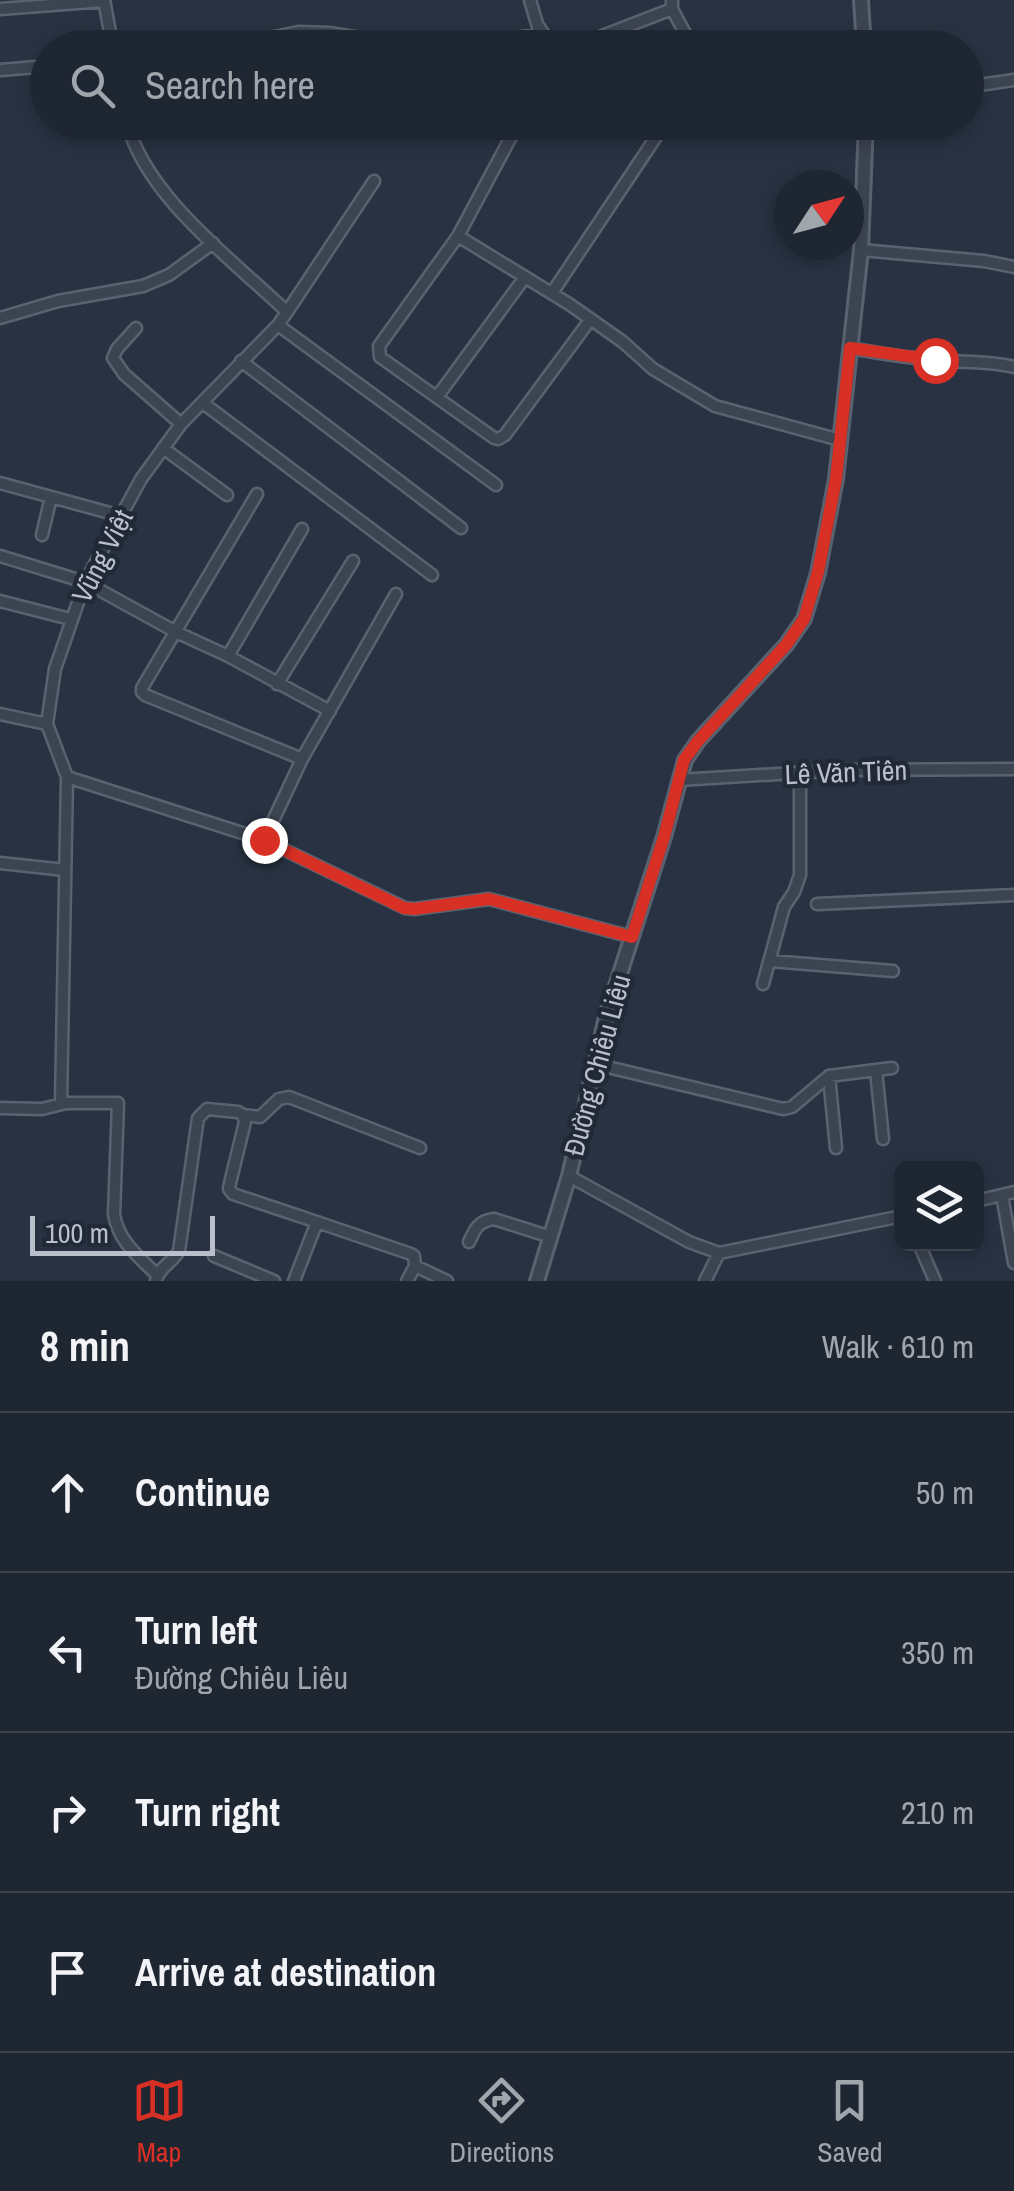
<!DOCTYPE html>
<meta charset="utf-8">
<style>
:root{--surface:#1e2632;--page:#262e3a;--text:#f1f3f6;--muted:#a1a5ac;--line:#3c434d;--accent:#d93025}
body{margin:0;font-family:"Archivo Narrow",sans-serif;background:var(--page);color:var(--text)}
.controls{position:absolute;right:30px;bottom:30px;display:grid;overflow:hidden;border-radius:15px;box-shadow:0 5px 15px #0003}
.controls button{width:90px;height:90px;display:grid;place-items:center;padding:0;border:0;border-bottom:2px solid var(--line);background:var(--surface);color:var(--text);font:50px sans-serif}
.compass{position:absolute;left:774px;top:170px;width:90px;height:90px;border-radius:50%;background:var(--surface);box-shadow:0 5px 15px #0003;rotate:54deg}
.scale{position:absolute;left:30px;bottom:25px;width:185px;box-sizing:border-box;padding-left:10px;border:5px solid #b9c0cc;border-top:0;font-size:28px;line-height:35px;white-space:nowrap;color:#b9c0cc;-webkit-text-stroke:8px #212937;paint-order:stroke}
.stop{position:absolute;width:30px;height:30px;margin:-22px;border:8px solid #d93025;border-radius:50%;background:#fff}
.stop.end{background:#d93025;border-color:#fff;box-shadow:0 2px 10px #0008}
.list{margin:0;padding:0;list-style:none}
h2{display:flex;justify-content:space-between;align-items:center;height:130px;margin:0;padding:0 40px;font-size:42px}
h2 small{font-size:32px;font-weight:400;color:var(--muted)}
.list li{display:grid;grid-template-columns:65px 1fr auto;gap:30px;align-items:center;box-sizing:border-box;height:160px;padding:0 40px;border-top:2px solid var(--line)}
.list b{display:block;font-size:38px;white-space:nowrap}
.list p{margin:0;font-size:32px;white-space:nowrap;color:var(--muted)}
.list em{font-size:32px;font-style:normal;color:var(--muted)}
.icon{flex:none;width:55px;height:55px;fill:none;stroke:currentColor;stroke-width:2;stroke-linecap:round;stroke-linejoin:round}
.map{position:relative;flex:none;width:1014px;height:1281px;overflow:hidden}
.search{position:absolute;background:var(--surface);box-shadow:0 5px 15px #0003;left:30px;right:30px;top:30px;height:110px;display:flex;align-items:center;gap:25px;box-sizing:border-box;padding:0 35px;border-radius:55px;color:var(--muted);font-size:38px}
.sheet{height:770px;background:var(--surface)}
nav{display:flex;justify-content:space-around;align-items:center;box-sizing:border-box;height:140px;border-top:2px solid var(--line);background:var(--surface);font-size:28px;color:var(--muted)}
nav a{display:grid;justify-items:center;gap:5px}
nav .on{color:var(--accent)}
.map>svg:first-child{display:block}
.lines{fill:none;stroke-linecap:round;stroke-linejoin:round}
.minor-casing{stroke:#5a626f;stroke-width:15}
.tertiary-casing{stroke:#5a626f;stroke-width:18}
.minor{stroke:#3c4452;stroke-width:10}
.tertiary{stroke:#3c4452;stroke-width:12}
.route{stroke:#d93025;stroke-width:12}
.labels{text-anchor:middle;stroke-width:9;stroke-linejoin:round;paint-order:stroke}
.street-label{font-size:28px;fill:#b9c0cc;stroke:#212937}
</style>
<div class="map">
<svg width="1014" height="1281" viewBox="0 0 1014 1281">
<rect width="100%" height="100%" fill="#283242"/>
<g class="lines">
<g class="minor-casing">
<path id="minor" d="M104,0L113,48
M530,0L538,27L539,48
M672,0V9L693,48
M0,9L104,1
M539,27L545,36L559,48
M113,46L235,45L299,32L329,33L398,44L496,40L539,35
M571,48L672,9
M0,70L48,66
M966,87L1014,80
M519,122L458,236L379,346L380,357L494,438L498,439L505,435L590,320
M458,236L569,304L623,342L653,369L715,406L840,440
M861,250L984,261L1014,267
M552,293L666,122
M287,312L374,181
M0,318L58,301L143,286L169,275L213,243
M278,325L496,485
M136,328L117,349L113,358L124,374L181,424
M850,348C879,353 907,358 936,360C962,363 988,360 1014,367
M241,361L461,528
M437,397L525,277
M203,403L432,575
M163,448L227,495
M0,483L121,516
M257,494L142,688V692L145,695L302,759
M42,535L51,497
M0,556L85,582L176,632L228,656L330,711
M0,601L70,619
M228,656L302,529
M277,684L353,561
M0,714L47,724
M67,777L264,840L405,908L414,909L489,899L632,937
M679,780L844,770L1014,769
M264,840L302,759L396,594
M0,863L65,870
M817,904L1014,895
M770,961L893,971
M763,984L784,907L794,892L800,875V773
M595,1064L783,1109L792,1107L829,1076L892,1068
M876,1070L883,1139
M829,1076L836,1148
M61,1104L67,777L47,724L55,669L85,582L141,479L181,424L278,325L287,312C234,261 145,196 127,122
M0,1108L42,1109L66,1103H118L114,1214C118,1241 138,1256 157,1275
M243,1115L260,1117L279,1099L289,1097L420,1148
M569,1176L689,1242L719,1253L902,1216
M1002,1195L1014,1263
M976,1201L1014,1192
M469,1242C475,1229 478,1221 494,1219L551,1237
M919,1244L935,1281
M214,1256L274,1281
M415,1266L447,1281
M156,1281C158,1268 173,1262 179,1251L198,1118L207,1109L238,1112L243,1115L245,1122L230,1183L229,1189L233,1194L317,1222
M294,1281L317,1222L411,1254L414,1256L415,1266L407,1281
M705,1281L719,1253"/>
</g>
<g class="tertiary-casing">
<path id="tertiary" d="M861,0L864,48
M537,1281L569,1176L606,1017L664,837L685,760L698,741L786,645L804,619L818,573L836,479L861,250L866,122"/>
</g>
<use href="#minor" class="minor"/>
<use href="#tertiary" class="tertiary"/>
</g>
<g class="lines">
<path class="route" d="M264,840L404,908L414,909L489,899L632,937L664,837L684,760L698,741L786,645L804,619L818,572L836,479L850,348L935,360"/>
</g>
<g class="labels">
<g class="street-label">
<text transform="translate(102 556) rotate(-63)" y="10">Vũng Việt</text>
<text transform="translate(846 772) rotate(-2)" y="10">Lê Văn Tiên</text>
<text transform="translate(597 1065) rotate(-75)" y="10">Đường Chiêu Liêu</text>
</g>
</g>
</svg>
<div class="controls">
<button><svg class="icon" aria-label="layers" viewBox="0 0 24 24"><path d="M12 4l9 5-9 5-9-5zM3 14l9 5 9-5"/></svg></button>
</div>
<svg class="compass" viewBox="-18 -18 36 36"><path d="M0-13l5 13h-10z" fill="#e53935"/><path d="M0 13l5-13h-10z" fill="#a1a5ac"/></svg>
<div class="scale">100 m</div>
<div class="stop" style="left:935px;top:360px"></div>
<div class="stop end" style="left:264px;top:840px"></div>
<div class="search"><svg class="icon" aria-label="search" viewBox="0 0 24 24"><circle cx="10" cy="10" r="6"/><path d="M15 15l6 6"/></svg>Search here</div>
</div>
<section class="sheet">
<h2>8 min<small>Walk · 610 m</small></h2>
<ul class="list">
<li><svg class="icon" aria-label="ahead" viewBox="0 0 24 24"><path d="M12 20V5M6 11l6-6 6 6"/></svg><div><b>Continue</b></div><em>50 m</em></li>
<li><svg class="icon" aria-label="left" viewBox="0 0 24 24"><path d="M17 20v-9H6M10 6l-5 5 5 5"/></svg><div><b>Turn left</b><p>Đường Chiêu Liêu</p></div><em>350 m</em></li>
<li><svg class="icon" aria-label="right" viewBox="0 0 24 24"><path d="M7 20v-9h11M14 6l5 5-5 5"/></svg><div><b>Turn right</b></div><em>210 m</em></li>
<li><svg class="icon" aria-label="arrive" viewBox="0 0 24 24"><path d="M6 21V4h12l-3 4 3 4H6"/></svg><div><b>Arrive at destination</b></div></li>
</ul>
</section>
<nav>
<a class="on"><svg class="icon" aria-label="map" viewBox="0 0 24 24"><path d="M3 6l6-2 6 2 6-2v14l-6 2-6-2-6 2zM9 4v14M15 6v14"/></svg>Map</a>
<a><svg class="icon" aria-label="directions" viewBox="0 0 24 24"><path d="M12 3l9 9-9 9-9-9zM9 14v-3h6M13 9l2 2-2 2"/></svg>Directions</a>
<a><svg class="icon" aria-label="saved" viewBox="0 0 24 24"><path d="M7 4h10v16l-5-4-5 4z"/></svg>Saved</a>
</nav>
